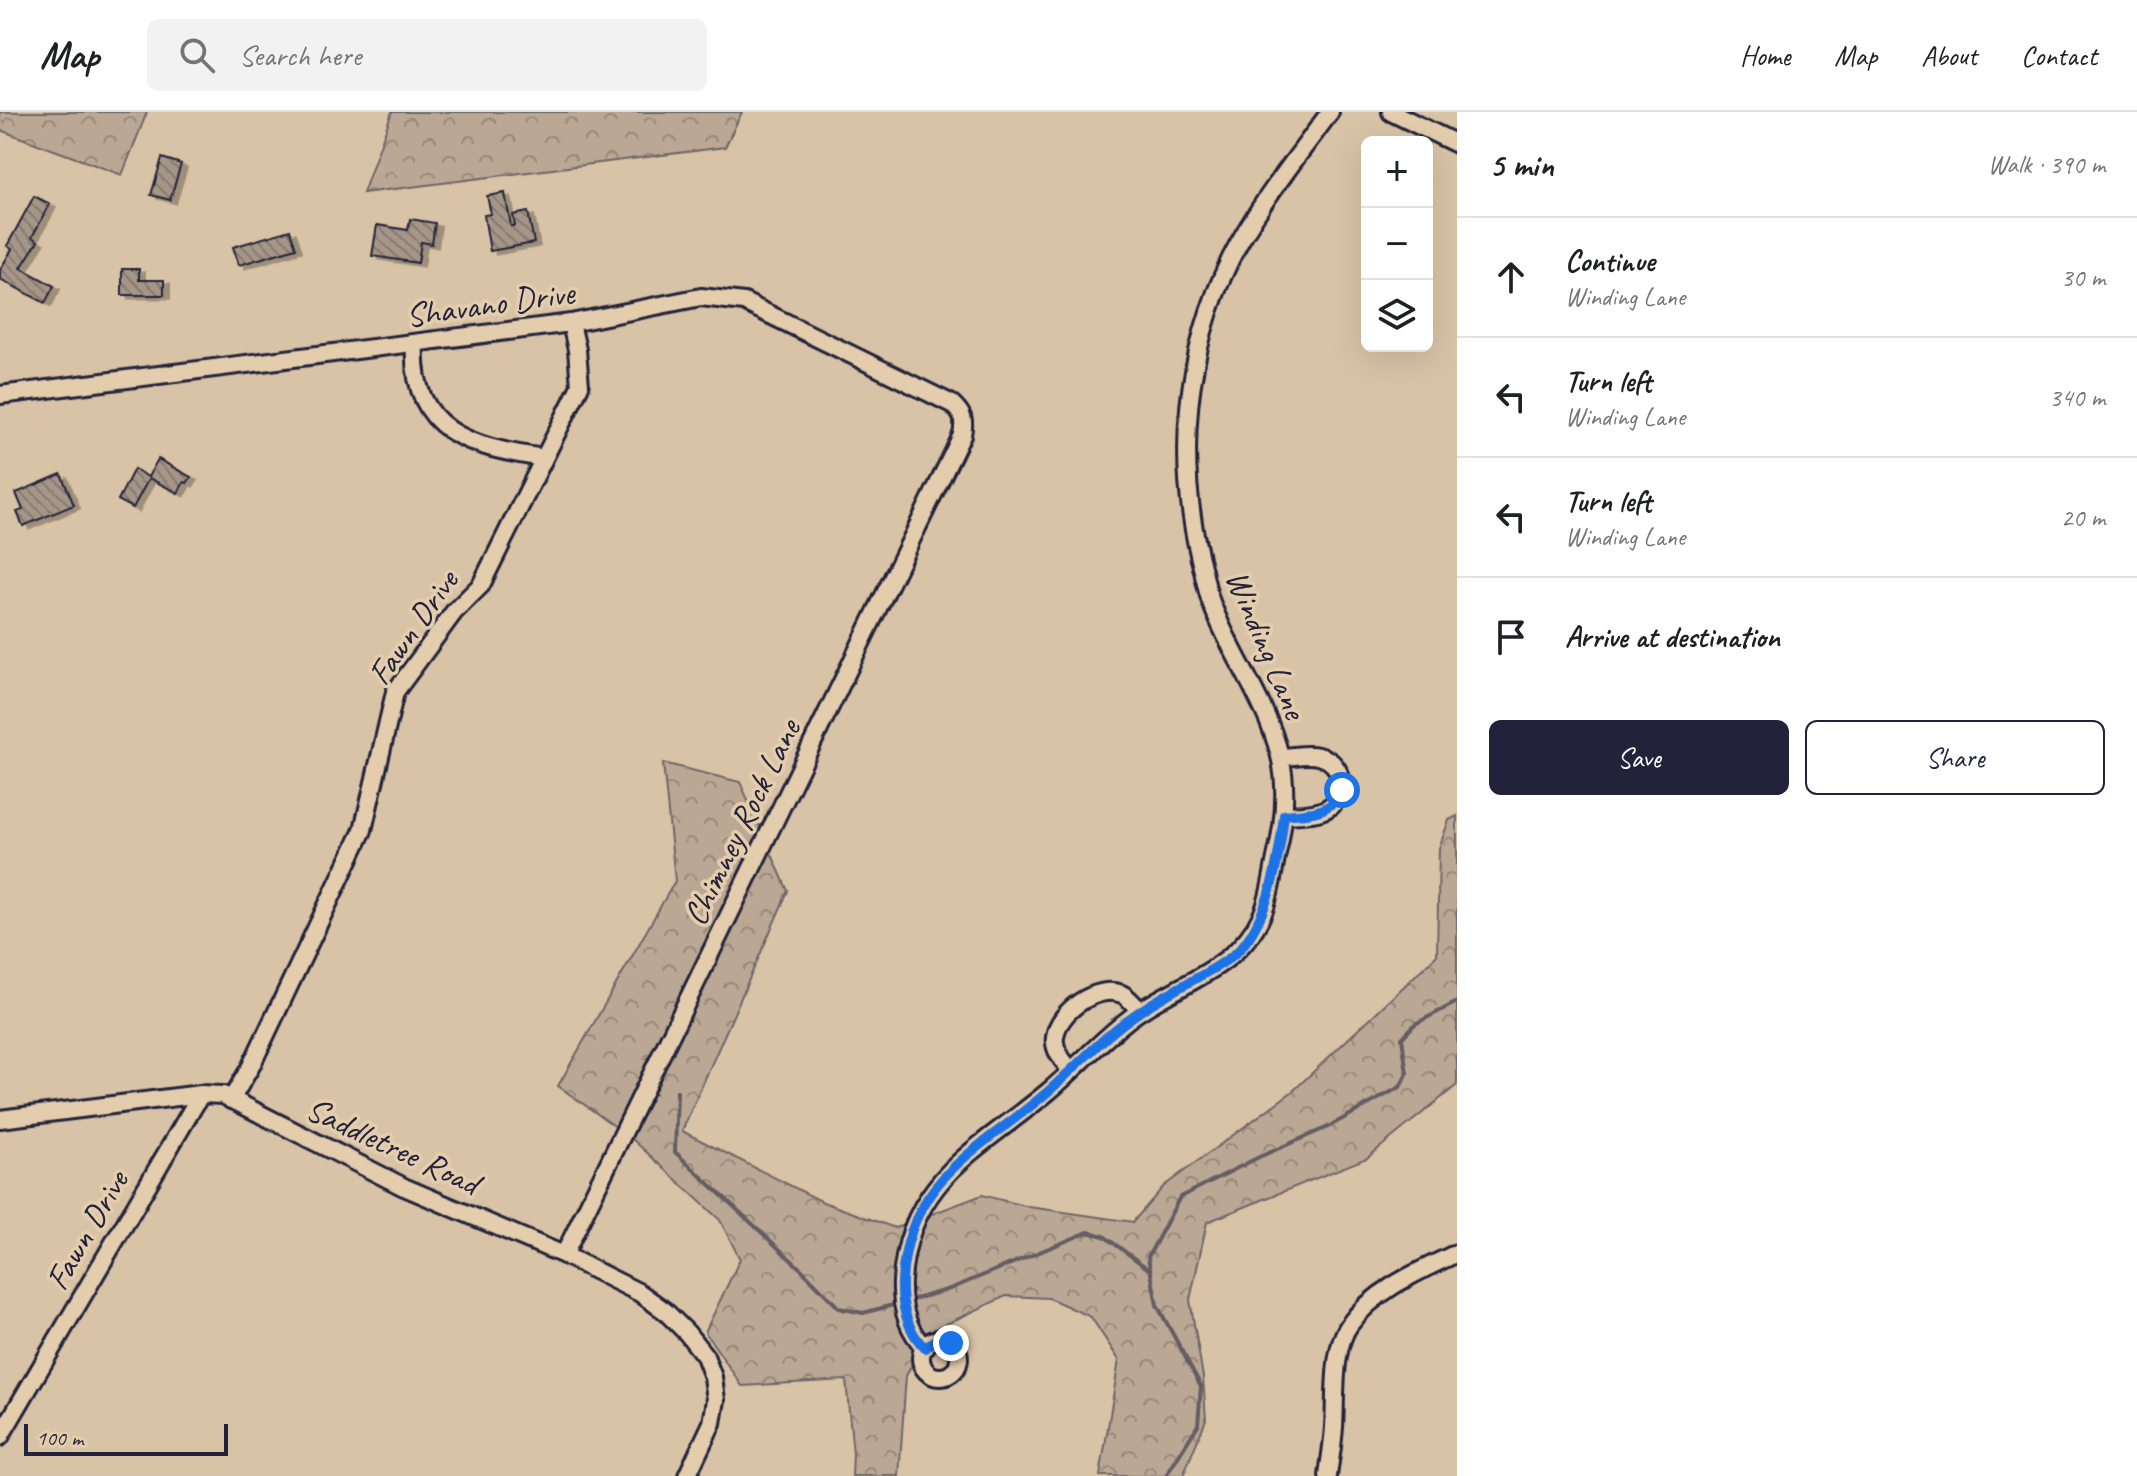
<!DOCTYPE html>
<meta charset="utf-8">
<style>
:root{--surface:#fff;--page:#f2f2f2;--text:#202124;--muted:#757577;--line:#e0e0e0;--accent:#22223b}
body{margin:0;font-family:Caveat,sans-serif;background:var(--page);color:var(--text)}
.controls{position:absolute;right:24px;top:24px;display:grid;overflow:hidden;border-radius:12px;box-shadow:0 8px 32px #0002}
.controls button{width:72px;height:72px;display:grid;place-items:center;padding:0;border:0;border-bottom:2px solid var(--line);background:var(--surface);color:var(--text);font:40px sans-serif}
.scale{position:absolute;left:24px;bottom:20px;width:204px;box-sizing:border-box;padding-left:8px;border:4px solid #22223b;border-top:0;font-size:22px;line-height:28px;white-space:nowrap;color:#22223b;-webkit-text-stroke:6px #e4cdad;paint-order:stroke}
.stop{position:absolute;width:24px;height:24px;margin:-18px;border:6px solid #1a73e8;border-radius:50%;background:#fff}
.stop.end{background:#1a73e8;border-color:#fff;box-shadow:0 2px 8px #0008}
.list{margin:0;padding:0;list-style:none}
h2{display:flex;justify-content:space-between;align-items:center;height:104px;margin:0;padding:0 32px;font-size:34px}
h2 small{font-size:26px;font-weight:400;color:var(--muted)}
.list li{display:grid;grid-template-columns:52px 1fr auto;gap:24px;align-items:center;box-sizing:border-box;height:120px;padding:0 32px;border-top:2px solid var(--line)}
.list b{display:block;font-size:30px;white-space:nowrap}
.list p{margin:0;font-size:26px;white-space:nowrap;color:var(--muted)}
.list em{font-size:26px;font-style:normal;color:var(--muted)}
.actions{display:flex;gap:16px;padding:24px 32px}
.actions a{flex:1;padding:18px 0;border:2px solid var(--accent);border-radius:12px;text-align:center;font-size:28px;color:var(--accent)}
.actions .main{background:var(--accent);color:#fff}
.icon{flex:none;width:44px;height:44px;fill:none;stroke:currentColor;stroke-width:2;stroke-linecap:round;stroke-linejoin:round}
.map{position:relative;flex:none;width:1457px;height:1364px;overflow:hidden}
header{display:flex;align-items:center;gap:48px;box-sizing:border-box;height:112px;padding:0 40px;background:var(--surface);border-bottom:2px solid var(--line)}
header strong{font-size:38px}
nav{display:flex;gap:44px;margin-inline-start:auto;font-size:28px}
.search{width:560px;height:72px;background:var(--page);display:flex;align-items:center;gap:20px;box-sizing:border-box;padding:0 28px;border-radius:12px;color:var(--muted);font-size:30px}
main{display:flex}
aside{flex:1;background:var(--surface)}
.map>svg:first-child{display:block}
.forest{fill:url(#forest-crowns);stroke:#6e6568;stroke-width:2}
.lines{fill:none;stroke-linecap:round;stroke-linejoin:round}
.stream{stroke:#655d63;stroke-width:4}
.building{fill:url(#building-back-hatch);stroke:#22223b;stroke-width:2;filter:url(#shadow)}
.minor-casing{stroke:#22223b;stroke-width:22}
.minor{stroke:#e4cdad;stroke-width:16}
.route{stroke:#1a73e8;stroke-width:10}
.labels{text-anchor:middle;stroke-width:7;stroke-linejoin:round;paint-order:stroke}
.street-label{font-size:34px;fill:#22223b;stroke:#e4cdad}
</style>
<header>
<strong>Map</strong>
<div class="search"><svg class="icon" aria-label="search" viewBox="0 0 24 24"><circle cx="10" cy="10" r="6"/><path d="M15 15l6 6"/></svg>Search here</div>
<nav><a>Home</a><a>Map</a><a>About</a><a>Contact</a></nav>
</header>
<main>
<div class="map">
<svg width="1457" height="1364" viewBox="0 0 1457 1364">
<defs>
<pattern id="forest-crowns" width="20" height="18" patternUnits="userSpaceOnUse" patternTransform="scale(2)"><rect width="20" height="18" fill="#baa894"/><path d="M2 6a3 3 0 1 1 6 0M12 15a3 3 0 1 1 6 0" fill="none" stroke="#97887a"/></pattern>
<pattern id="building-back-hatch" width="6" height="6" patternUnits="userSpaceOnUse" patternTransform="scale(2)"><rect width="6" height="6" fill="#a69688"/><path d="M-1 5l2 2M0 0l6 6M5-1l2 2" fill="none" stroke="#877a70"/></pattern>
<filter id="shadow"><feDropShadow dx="6" dy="3.5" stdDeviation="0" flood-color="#0004"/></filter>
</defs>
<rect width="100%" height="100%" fill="#d8c3a6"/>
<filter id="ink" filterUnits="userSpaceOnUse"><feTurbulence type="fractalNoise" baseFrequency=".0125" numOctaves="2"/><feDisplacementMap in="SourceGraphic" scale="16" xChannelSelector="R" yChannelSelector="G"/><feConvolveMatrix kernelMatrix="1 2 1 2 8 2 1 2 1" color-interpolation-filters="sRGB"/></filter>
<g filter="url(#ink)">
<path class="forest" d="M0,0H147L122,63L0,18Z
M392,0H742L725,35L363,81Z
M663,651L740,670L788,779L682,1019L823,1090L895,1116L982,1083L1029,1095L1133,1110L1164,1074L1293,979L1437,843L1439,736L1449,708L1457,704V973L1367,1046L1207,1110L1190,1188L1203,1265L1206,1307L1183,1364H1100L1119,1248L1091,1205L1049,1186L1006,1184L929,1220L906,1264L899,1364H852L853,1342L846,1268L742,1274L705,1220L740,1147L720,1108L630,1025L558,974L675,769Z"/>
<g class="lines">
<path class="stream" d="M677,979L675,1040L802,1158L839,1196L863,1201L893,1193
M915,1187L950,1177L1088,1120L1104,1124L1151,1159
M1166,1364L1198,1313L1201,1274L1157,1193L1148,1145L1180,1085L1259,1045L1328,1015L1400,975L1407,962L1402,926L1415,912L1457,890"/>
</g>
<path class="building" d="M162,46L181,52L170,88L151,83Z
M505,81L511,114H515L513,103L528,100L534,131L490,139L484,103L491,102L487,84Z
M34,84L50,92L32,125L38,129L21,156L54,174L45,191L0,167V158L12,137L7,134Z
M410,107L435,111L432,132L421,130L418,151L372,144L377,113L408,118Z
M290,118L296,136L239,153L233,135Z
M122,157H139V168H164V183H122Z
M158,347L191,365L187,371L184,370L178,381L149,366L133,396L118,388L134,357L148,365Z
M61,362L74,393L23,414L17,400L23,398L16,381Z"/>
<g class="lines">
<g class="minor-casing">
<path id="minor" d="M1391,0L1457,32
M415,231C410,321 471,335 544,346
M0,283L571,211L701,185L744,190L952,292C963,302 965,308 962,323L564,1143
M1280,645C1292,645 1307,641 1318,644C1346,649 1350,690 1321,699C1310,703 1295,702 1284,703
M1071,958C1063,949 1053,938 1055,925C1058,899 1097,872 1122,882C1129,885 1134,893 1140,899
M231,988L251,954L363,718L395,580L454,500L481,473L580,274L577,238L571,211
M0,1007L201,982L223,983L404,1075L564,1143L640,1181L665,1199L687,1221L705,1244L713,1265L716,1288L712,1311L687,1364
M921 1246a19 19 0 1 1 38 0a19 19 0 1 1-38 0Z
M925,1236C907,1218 901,1193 902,1169C908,1067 980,1037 1049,979C1079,954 1104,924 1137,901C1182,870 1238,856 1262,803C1270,786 1272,765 1276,746C1284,713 1288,678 1280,644C1267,590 1230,542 1211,490C1206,476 1204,461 1200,447C1176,346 1185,240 1231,146C1257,94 1296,47 1330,0
M0,1325L201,982
M1328,1364C1330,1348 1333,1331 1334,1315C1336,1285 1332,1236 1350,1212C1375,1177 1420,1159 1457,1141"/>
</g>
<use href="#minor" class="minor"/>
</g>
</g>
<g class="lines" filter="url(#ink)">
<path class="route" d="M951,1231L936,1228L925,1236C907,1219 901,1193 902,1169C908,1062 983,1038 1052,976C1081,950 1107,921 1139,900C1159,886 1181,875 1202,863C1214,856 1228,849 1238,839C1269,807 1279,747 1284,703C1310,700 1328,704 1342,678"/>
</g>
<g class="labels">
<g class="street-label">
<text transform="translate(490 191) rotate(-8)" y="12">Shavano Drive</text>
<text transform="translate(412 515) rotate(-55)" y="12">Fawn Drive</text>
<text transform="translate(1267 532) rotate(67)" y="12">Winding Lane</text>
<text transform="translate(741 710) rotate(-64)" y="12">Chimney Rock Lane</text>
<text transform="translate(393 1033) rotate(25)" y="12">Saddletree Road</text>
<text transform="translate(86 1118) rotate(-60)" y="12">Fawn Drive</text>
</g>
</g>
</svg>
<div class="controls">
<button>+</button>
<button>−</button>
<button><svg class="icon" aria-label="layers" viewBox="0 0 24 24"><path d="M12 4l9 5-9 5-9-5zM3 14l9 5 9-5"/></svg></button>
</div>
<div class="scale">100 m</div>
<div class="stop" style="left:1342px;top:678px"></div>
<div class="stop end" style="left:951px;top:1231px"></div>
</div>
<aside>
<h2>5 min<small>Walk · 390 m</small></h2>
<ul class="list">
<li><svg class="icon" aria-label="ahead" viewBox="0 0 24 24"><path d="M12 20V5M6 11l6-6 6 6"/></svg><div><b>Continue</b><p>Winding Lane</p></div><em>30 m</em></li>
<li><svg class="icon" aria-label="left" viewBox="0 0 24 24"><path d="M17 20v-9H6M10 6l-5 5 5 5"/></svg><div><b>Turn left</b><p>Winding Lane</p></div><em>340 m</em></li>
<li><svg class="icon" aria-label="left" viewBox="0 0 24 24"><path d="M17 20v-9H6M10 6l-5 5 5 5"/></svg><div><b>Turn left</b><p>Winding Lane</p></div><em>20 m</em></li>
<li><svg class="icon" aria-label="arrive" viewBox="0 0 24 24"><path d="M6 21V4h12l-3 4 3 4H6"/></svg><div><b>Arrive at destination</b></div></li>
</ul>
<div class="actions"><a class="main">Save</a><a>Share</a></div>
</aside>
</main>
